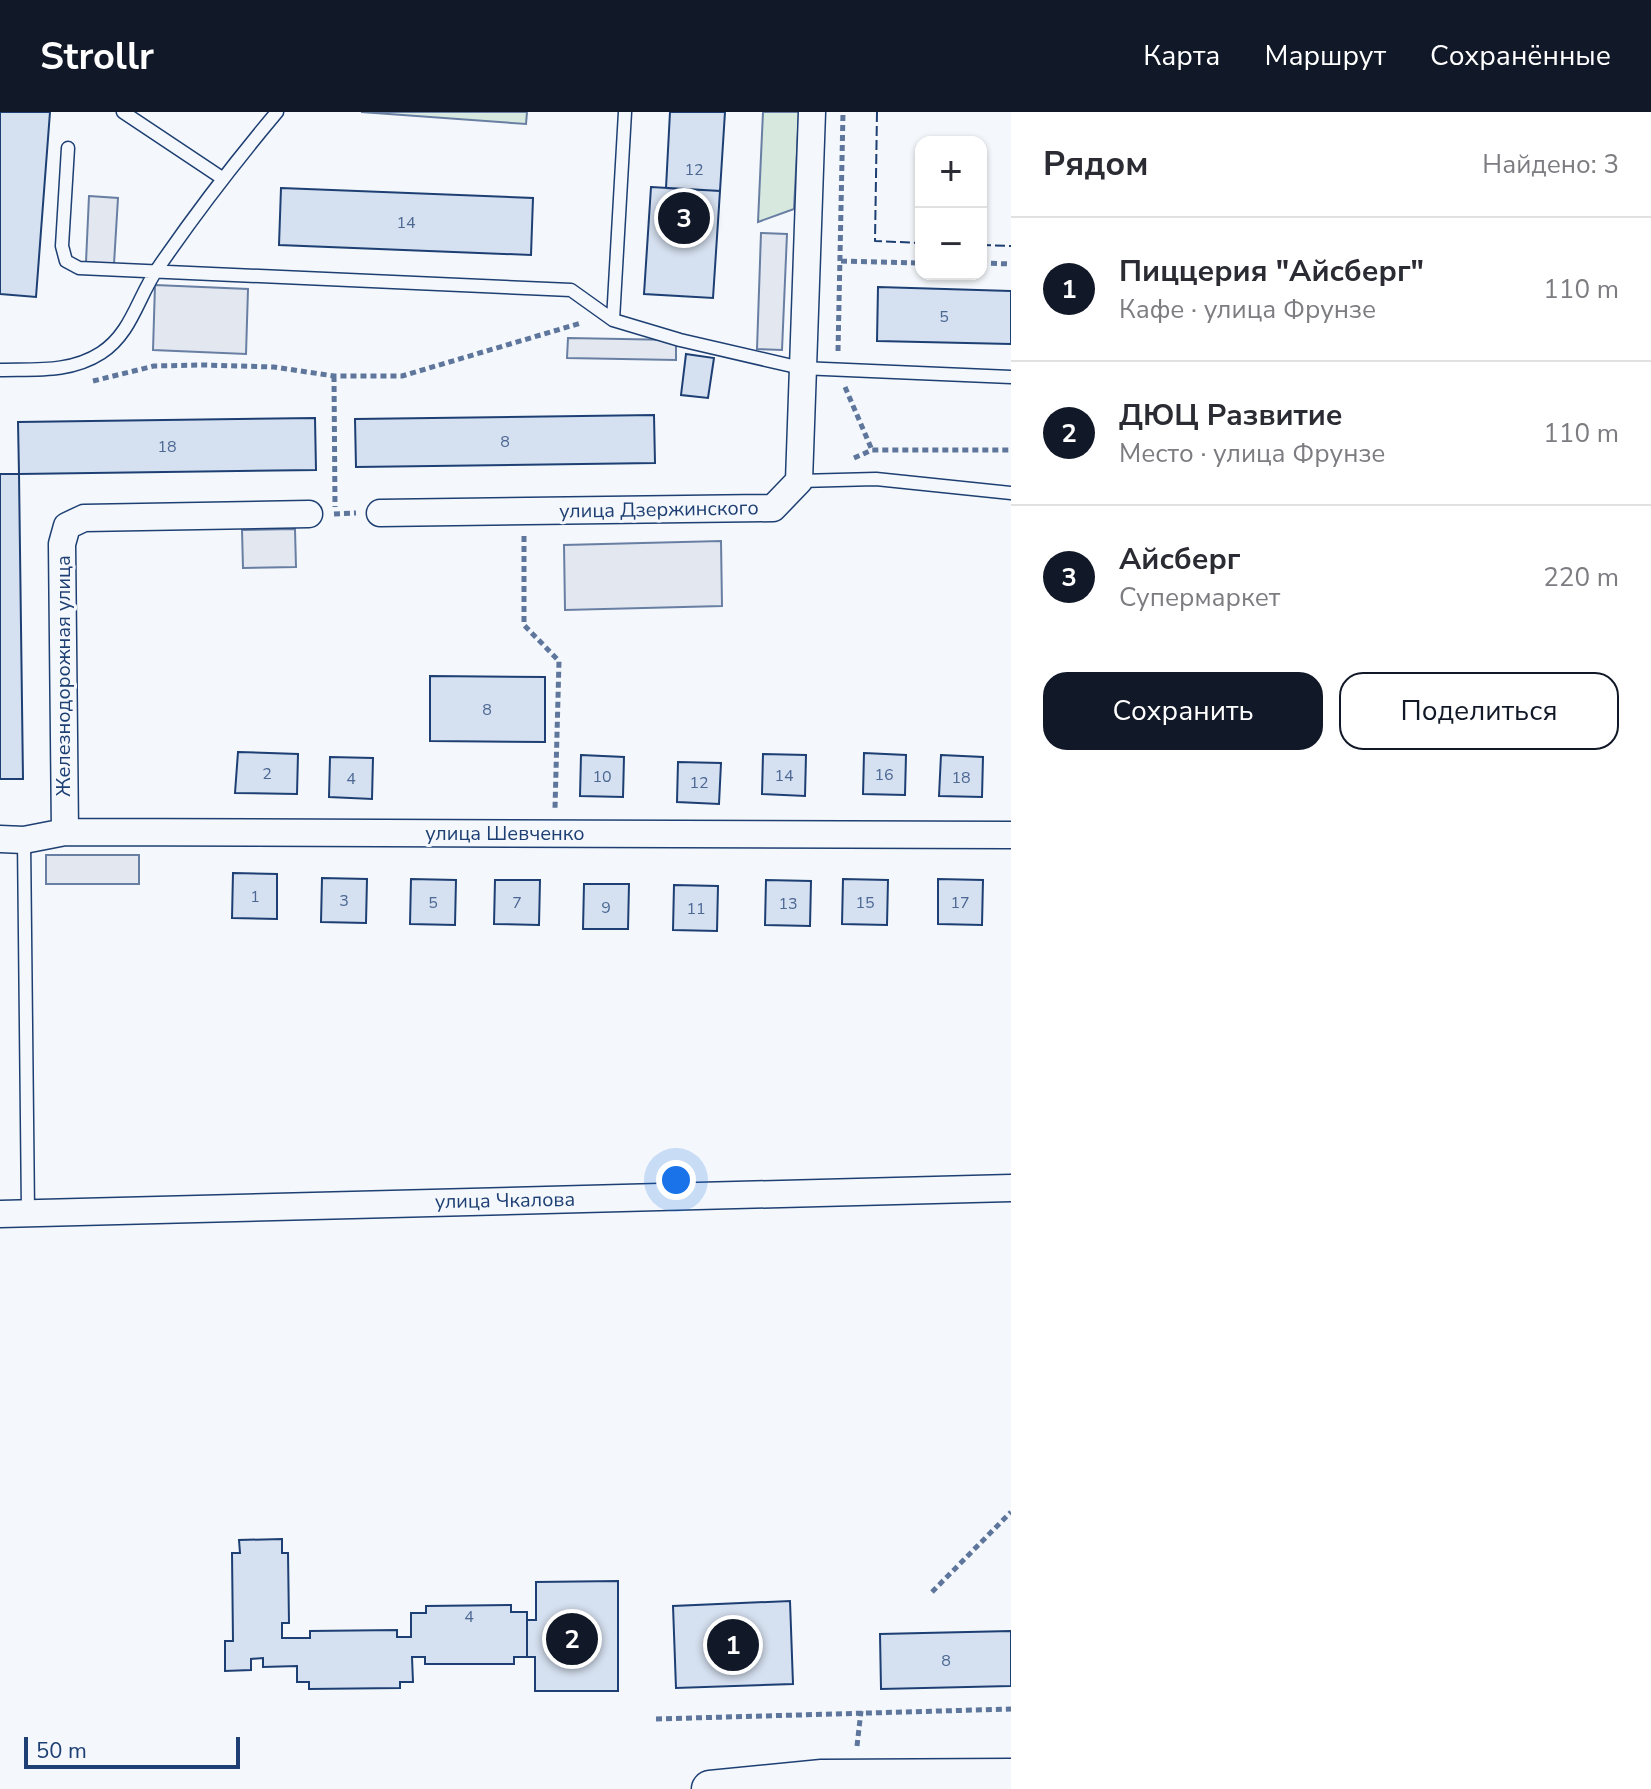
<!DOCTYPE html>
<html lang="ru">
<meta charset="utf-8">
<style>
:root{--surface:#fff;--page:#f2f2f3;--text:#2b2b33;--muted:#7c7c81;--line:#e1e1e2;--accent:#111827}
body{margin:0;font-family:"Nunito Sans",sans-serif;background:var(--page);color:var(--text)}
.controls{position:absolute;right:24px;top:24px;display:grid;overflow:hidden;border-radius:16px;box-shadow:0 2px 6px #0004}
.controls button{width:72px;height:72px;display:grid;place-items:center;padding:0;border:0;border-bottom:2px solid var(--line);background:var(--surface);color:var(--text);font:40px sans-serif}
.scale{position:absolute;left:24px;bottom:20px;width:216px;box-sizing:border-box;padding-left:8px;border:4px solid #1d3f73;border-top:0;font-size:22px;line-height:28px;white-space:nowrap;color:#1d3f73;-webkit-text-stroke:6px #f4f7fb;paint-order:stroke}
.you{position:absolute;left:676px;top:1068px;width:28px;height:28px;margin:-20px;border:6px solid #fff;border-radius:50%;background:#1a73e8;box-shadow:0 0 0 12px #1a73e833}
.badge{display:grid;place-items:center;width:52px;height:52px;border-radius:50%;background:var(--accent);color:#fff;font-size:26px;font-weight:700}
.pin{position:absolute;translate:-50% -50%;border:4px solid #fff;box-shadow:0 2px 8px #0006}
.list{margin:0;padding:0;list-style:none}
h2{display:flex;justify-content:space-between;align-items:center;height:104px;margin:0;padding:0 32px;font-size:34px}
h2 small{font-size:26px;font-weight:400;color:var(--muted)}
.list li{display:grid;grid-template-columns:52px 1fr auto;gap:24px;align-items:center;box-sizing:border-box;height:144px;padding:0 32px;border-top:2px solid var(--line)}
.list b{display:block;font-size:30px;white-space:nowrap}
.list p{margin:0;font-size:26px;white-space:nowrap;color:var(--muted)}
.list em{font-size:26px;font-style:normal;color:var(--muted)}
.actions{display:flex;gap:16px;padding:24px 32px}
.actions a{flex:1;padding:18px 0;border:2px solid var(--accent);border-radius:24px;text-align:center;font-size:28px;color:var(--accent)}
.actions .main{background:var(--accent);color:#fff}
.map{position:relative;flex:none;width:1011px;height:1677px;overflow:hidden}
header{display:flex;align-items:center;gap:48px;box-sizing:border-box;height:112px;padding:0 40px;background:var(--accent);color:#fff}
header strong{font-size:38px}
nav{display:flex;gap:44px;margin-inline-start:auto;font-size:28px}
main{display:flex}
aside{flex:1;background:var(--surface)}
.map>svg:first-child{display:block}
.green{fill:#d7e8df;stroke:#687fa3;stroke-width:2}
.parking{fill:#e3e8f0;stroke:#687fa3;stroke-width:2}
.building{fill:#d5e0f0;stroke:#1d3f73;stroke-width:2}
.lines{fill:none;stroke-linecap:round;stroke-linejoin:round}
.lane-casing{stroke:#1d3f73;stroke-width:15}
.street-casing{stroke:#1d3f73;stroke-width:29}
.secondary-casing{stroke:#1d3f73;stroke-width:39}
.path{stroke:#5e769c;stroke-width:5;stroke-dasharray:6 4;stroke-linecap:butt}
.lane{stroke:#f4f7fb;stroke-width:12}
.street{stroke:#f4f7fb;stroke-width:26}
.secondary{stroke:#f4f7fb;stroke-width:36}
.fence{stroke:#1d3f73;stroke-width:2;stroke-dasharray:10 4;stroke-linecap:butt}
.labels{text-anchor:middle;stroke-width:6;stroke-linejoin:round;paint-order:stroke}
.number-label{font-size:16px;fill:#4b6792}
.street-label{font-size:20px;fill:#1d3f73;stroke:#f4f7fb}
</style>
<header>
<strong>Strollr</strong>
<nav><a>Карта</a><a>Маршрут</a><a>Сохранённые</a></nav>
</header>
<main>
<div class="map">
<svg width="1011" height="1677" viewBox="0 0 1011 1677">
<rect width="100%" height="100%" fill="#f4f7fb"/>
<path class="green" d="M361,0H527L526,12Z
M763,0H799L794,97L758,110Z"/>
<path class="parking" d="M89,84L118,86L114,152L86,150Z
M761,121L787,122L782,238L757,237Z
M155,173L248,177L246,242L153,238Z
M568,226L676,228V248L567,246Z
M295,417L296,455L243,456L242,418Z
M721,429L722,494L565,498L564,433Z
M46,743H139V772H46Z"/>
<path class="building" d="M0,0H50L36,185L0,182Z
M670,0H725L720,79L666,76Z
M651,75L720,79L713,186L644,182Z
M281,76L533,86L531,143L279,133Z
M878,175L1011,179V232L877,229Z
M686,242L714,246L708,286L681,283Z
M654,303L655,351L356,355L355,307Z
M315,306L316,358L19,362L18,310Z
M0,362H19L23,667H0Z
M430,564L545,565V630L430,629Z
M238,640L298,642L297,682L235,681Z
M864,641L906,643L905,683L863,682Z
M763,642L806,643L805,684L762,682Z
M581,643L624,645L623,685L580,684Z
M941,643L983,645L982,685L939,684Z
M330,645L373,646L372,687L329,685Z
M678,650L721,651L719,692L677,690Z
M233,761L277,762V807L232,806Z
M322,766L367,767L366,811L321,810Z
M411,767L456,768L455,813L410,812Z
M843,767L888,768L887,813L842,812Z
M938,767L983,768L982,813L938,812Z
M495,768H540L539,813L494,812Z
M766,768L811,769L810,814L765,813Z
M584,772H629L628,817H583Z
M674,773L718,774L717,819L673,818Z
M282,1427V1441H288L289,1511H282V1526H310V1519L397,1518V1525H411V1501H426V1494L511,1493V1500H527V1545H514V1552H425V1545H412L413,1570H400V1576L309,1577V1570H297V1554L263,1555V1546L251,1547V1558L225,1559V1529H233L232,1441H240L239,1428Z
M618,1469V1579H535V1545H527V1508H536V1470Z
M790,1489L793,1572L676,1576L673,1494Z
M1011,1519V1574L881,1577L880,1522Z"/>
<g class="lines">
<g class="lane-casing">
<path id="lane" d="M123,0L222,66
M68,36L62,134L66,149L79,156L571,178L613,208L680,228L801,256L1011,265
M613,208L625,0
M0,258C35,257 70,261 101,241C132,221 138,184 158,156C195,102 235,50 277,0
M799,369L876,367L1011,381
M24,728L28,1100"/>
</g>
<g class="street-casing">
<path id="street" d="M380,401L773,396L799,369L812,0
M65,720L62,432L67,414L84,406L309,402
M0,727L24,728L65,720L1011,723
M0,1102L1011,1076"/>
</g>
<g class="secondary-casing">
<path id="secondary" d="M710,1677L822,1666L1011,1665"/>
</g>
<path class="path" d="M841,149L921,151
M981,151L1011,152
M838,239L843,0
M334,264L335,395
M93,269L154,254L203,253L274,255L334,264H402L581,211
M845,275L872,338
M854,346L872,338H1011
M334,402L356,401
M524,424V513L559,549L555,696
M932,1480L1011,1400
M656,1607L1011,1597
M857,1634L861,1599"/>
<use href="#lane" class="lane"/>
<use href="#street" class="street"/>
<use href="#secondary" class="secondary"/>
<path class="fence" d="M877,0L875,129L921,131
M981,133L1011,134"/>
</g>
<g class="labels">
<g class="number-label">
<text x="694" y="63">12</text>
<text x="406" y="116">14</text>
<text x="944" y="210">5</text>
<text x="505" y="335">8</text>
<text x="167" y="340">18</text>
<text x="487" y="603">8</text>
<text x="267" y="667">2</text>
<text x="884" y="668">16</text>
<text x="784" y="669">14</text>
<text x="602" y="670">10</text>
<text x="961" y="671">18</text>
<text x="351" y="672">4</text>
<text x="699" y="676">12</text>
<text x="255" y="790">1</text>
<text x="344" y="794">3</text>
<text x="433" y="796">5</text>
<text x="517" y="796">7</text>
<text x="865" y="796">15</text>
<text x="960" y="796">17</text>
<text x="788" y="797">13</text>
<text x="606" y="801">9</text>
<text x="696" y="802">11</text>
<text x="469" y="1510">4</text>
<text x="946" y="1554">8</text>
</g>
<g class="street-label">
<text transform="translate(659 397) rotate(-1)" y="7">улица Дзержинского</text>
<text transform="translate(63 564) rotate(-90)" y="7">Железнодорожная улица</text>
<text x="505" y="728">улица Шевченко</text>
<text transform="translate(505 1088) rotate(-1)" y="7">улица Чкалова</text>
</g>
</g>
</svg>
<div class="controls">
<button>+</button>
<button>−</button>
</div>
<div class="scale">50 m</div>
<div class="you"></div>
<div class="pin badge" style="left:733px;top:1533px">1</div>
<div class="pin badge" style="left:572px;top:1527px">2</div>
<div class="pin badge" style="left:684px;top:106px">3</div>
</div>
<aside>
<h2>Рядом<small>Найдено: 3</small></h2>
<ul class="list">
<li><span class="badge">1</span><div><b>Пиццерия &quot;Айсберг&quot;</b><p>Кафе · улица Фрунзе</p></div><em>110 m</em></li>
<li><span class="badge">2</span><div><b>ДЮЦ Развитие</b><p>Место · улица Фрунзе</p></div><em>110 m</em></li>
<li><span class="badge">3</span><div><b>Айсберг</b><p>Супермаркет</p></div><em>220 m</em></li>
</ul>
<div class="actions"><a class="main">Сохранить</a><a>Поделиться</a></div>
</aside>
</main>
